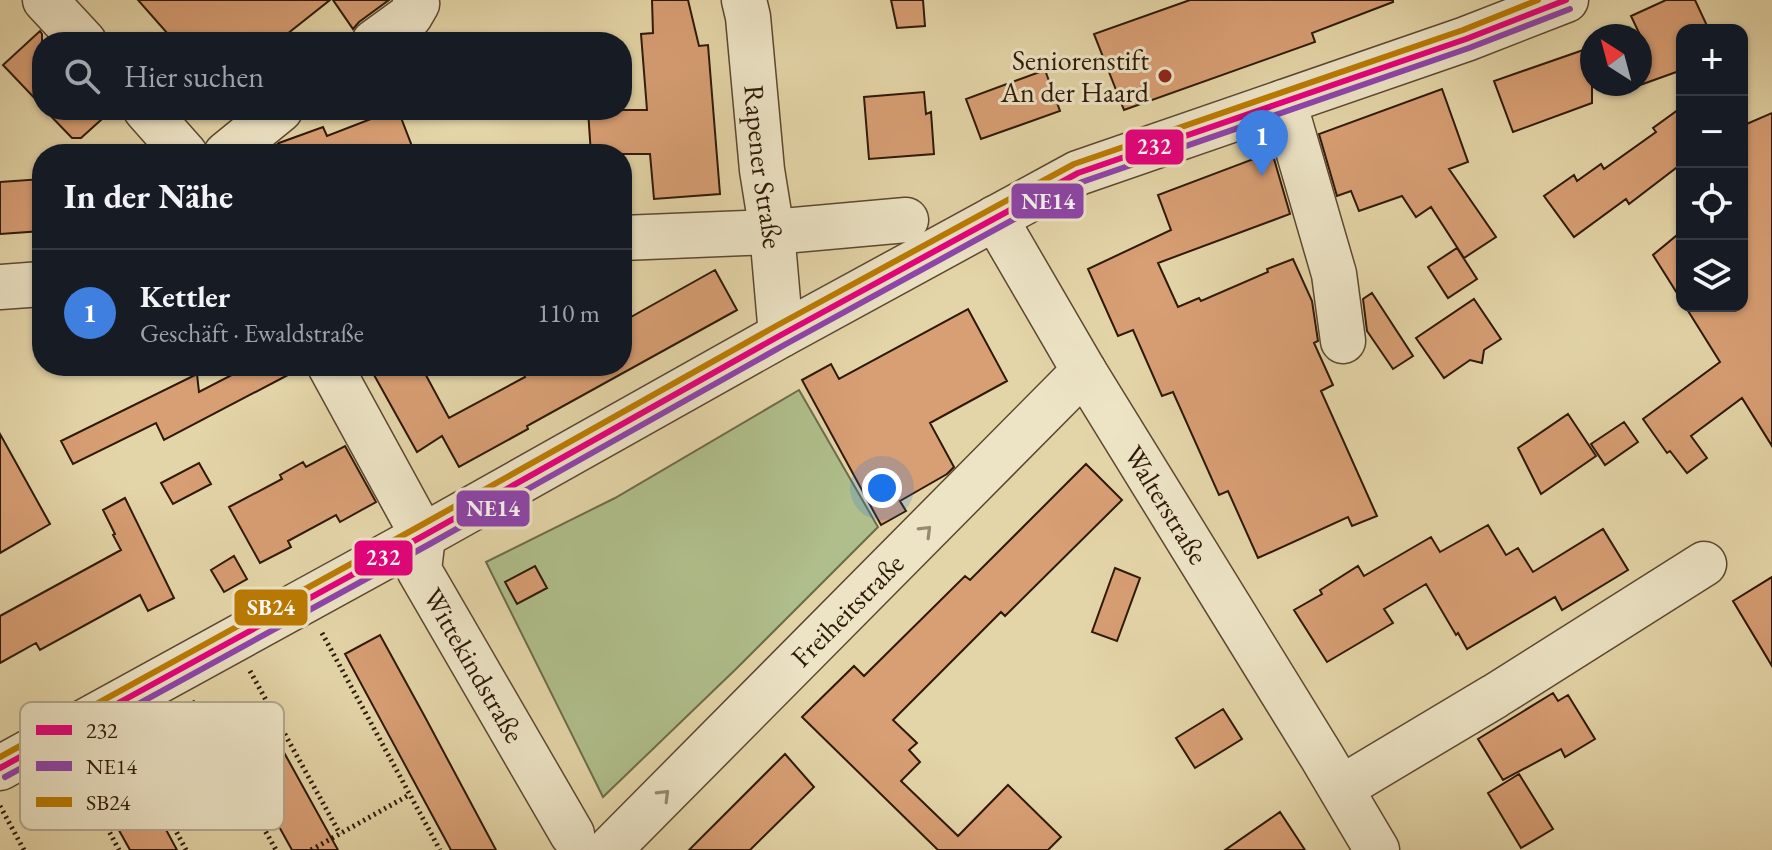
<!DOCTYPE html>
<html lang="de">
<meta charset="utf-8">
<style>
:root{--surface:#171b24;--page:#242831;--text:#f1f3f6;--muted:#9ea1a6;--line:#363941;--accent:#0f766e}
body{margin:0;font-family:"EB Garamond",serif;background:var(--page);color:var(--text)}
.controls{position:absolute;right:24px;top:24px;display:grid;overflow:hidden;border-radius:16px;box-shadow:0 2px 6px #0004}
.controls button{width:72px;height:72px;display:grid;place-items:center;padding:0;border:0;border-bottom:2px solid var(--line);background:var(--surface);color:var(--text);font:40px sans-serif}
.compass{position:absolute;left:1580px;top:24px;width:72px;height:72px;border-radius:50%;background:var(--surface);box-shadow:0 2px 6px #0004;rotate:324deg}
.you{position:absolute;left:882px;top:488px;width:28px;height:28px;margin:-20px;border:6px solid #fff;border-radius:50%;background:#1a73e8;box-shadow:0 0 0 12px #1a73e833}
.badge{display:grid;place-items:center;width:52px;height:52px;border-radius:50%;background:var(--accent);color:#fff;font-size:26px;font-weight:700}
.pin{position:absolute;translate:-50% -66px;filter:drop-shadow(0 2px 4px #0008)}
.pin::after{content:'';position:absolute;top:42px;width:28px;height:24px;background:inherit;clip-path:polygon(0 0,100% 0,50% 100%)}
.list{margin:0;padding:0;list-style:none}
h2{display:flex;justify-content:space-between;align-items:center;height:104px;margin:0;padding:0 32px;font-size:34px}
h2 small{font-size:26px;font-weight:400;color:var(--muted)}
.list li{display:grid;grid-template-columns:52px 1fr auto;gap:24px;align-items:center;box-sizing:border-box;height:128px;padding:0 32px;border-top:2px solid var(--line)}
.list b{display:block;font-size:30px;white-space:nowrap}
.list p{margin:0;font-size:26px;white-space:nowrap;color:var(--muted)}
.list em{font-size:26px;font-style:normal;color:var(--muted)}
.icon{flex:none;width:44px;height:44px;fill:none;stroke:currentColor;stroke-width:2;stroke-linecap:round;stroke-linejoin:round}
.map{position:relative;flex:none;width:1772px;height:850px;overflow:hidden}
.search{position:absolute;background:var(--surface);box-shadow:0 2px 6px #0004;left:32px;top:32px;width:600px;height:88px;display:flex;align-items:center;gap:20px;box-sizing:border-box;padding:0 28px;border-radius:32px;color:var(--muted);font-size:30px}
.panel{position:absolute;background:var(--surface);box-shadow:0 2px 6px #0004;left:32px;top:144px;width:600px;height:232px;border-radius:32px}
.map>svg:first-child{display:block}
.green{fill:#afbe8b;stroke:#6e6b4a;stroke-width:2}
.building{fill:#d89e74;stroke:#2e1808;stroke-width:2}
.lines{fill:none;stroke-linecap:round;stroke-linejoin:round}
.minor-casing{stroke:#5c4730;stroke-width:47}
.path{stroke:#2e1808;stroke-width:5;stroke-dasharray:2 4;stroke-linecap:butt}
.minor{stroke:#ede4c6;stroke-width:44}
.bus-1-casing{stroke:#ede4c6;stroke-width:12}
.bus-2-casing{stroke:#ede4c6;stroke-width:12}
.bus-3-casing{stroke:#ede4c6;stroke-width:12}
.bus-1{stroke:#e5007d;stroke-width:6}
.bus-2{stroke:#8e44ad;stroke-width:6}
.bus-3{stroke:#bb7b02;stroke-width:6}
.oneway{stroke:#978870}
.poi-dot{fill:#8f2418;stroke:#ede4c6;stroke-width:3}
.labels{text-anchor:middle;stroke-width:6;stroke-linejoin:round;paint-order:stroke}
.poi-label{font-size:28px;fill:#2e1808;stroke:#ede4c6;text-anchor:end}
.street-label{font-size:28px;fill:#2e1808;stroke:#ede4c6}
.key{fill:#ede4c6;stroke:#b4a78d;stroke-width:2}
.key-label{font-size:22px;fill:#2e1808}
.line-badge{stroke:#ede4c6;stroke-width:3}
.badge-label{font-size:22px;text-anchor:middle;font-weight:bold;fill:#fff}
</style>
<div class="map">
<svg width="1772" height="850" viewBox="0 0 1772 850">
<rect width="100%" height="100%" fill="#e4d5a8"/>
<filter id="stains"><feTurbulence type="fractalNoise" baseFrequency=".0025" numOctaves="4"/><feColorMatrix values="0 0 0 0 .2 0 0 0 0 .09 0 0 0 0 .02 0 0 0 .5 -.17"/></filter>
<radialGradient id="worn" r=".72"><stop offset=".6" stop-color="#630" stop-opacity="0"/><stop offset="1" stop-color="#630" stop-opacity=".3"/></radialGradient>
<path class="green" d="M799,390L878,527L737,668L603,797L486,562L615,498Z"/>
<path class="building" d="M138,0H330L277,42H175Z
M333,0H389L359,22L353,29Z
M652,0H688L699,46L708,45L720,194L654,199L650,154H591L588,110H647L641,34L653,33Z
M891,0H923L925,26L897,28Z
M1190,0H1393V2L1312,33L1315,42L1124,110L1094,34Z
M1666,0H1695L1709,30H1682V70L1640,85V35L1631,16Z
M40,31L42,34V106L3,65Z
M1592,47V103L1513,132L1494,81Z
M1045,70L1060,111L981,139L966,99Z
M1442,89L1468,162L1449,169L1496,237L1464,258L1431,207L1416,217L1402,196L1359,211L1351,191L1337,196L1319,134Z
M924,92L926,114L931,112L934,154L869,159L864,97Z
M1682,107V168L1680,165L1629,204L1626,199L1574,237L1544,196L1574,175L1577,181L1601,164L1604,169L1656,132L1653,128Z
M45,110H112L81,138H72Z
M394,110H398L415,154H266L279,143L323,127L327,136Z
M1772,113V446L1742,398L1691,436L1707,458L1687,473L1670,451L1667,453L1643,419L1720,362L1685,306H1742V126Z
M1272,152L1290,214L1158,263L1178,307L1199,298L1201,301L1268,272L1267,269L1293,259L1312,301L1318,341L1314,343L1333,385L1321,391L1377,516L1352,526L1348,517L1258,558L1228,491L1219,495L1173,392L1162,396L1133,330L1118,336L1088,269L1171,230L1158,195Z
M42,179V231L0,234V182Z
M1682,231V301L1653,255Z
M1457,248L1477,279L1448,298L1428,267Z
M715,270L737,310L527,426L528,429L459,467L442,436L417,452L369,366H421L449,418L525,377L519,366H622V322Z
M1372,293L1413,356L1393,369L1367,331L1363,299Z
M1474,299L1501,339L1484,350L1482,363L1470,360L1444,378L1416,338Z
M968,309L1007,381L930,423L954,467L947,474L900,501L906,511L881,525L802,380L831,364L839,379Z
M249,366H305L164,440L156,423L73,464L61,441L197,374L199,392Z
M1568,414L1596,456L1541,494L1518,448Z
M1624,422L1638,442L1605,465L1591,444Z
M0,434L50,524L0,553Z
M345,446L376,502L340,522L336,515L288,541L291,547L260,563L229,507L282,479L280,475L303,462L306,467Z
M199,463L211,484L173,504L161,483Z
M1086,464L1122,500L1005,616L1001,612L893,720L917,743L909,750L920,762L901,781L958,836L1008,785L1061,837L1048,850H938L802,717L854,666L864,676L965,576L970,580Z
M125,498L174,598L148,611L140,595L40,650L36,643L0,663V616L121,550L113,535L115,534L103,510Z
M1488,525L1506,555L1518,548L1533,572L1603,529L1628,570L1562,610L1555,597L1467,649L1458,633L1456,635L1426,584L1384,609L1393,623L1327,662L1294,610L1322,594L1320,590L1358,566L1364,576L1431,537L1440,552Z
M234,556L247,579L224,592L211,570Z
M535,566L547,588L517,604L505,582Z
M1115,568L1140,578L1117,641L1092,632Z
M1772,577V666L1733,601Z
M380,635L425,717L496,850H451L345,654Z
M1553,693L1558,701L1568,695L1595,739L1565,757L1561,749L1503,780L1478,739Z
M257,703L276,738L338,850H292L221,722Z
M1223,709L1242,739L1195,768L1176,738Z
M785,754L814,787L750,850H689Z
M133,771L149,800H150L177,850H130L97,791Z
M1519,774L1553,829L1521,848L1488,793Z
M1280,812L1305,850H1225Z"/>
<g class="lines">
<g class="minor-casing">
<g id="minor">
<path d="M45,0L84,42"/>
<path id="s1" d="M744,0L748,17L762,170L772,232L781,335"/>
<path d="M374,42L410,16L417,4L415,0"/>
<path d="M1284,102L1334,274L1343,341"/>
<path d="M146,110L185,154"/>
<path d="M226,154L280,110"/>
<path id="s2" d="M995,218L1084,371L1322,757L1377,850"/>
<path d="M622,238L772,232L906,220"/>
<path d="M0,287L42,284"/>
<path id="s3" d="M330,366L423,536L419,570L572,834"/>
<path d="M0,768L423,536L781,335L1078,173L1466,39L1566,0"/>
<path d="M1341,788L1495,696L1704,564"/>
<path id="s4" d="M609,850L1084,371"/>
</g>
</g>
<path class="path" d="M322,633L440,850
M250,671L340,834
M192,701L276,850
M126,737L186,850
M76,769L119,850
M0,806L24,850
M311,850L409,795"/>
<use href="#minor" class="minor"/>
<g class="bus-1-casing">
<path id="bus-1" d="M0,768L423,536L781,335L1078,173L1466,39L1566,0"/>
</g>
<g class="bus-2-casing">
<path id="bus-2" d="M5,777L428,545L786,344L1082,182L1469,48L1570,9"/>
</g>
<g class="bus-3-casing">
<path id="bus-3" d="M0,757L418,527L776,326L1074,164L1463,30L1538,0"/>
</g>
<use href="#bus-1" class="bus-1"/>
<use href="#bus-2" class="bus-2"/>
<use href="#bus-3" class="bus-3"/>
</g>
<defs><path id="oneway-chevron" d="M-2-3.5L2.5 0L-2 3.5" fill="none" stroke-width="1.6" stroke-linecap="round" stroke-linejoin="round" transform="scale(2)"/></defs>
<g class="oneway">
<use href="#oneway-chevron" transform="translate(926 531) rotate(-45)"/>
<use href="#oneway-chevron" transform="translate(664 795) rotate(-45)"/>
</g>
<circle class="poi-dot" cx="1165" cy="76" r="8"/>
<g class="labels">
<g class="poi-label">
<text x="1149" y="70">Seniorenstift<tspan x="1149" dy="32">An der Haard</tspan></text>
</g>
<g class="street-label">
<text dy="10" stroke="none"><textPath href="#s1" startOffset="168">Rapener Straße</textPath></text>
<text dy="10" stroke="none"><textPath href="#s2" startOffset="334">Walterstraße</textPath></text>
<text dy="10" stroke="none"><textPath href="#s4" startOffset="338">Freiheitstraße</textPath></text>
<text dy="10" stroke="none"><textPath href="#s3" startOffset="338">Wittekindstraße</textPath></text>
</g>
</g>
<rect x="20" y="702" width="264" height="128" rx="12" class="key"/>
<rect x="36" y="725" width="36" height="10" fill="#e5007d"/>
<rect x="36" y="761" width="36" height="10" fill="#8e44ad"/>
<rect x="36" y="797" width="36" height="10" fill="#bb7b02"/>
<g class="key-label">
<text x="86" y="738">232</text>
<text x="86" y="774">NE14</text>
<text x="86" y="810">SB24</text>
</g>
<g class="line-badge">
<rect x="1124" y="128" width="61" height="38" rx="8" fill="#e5007d"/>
<rect x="1010" y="182" width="75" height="38" rx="8" fill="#8e44ad"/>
<rect x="455" y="489" width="76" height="39" rx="8" fill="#8e44ad"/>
<rect x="353" y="539" width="61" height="38" rx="8" fill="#e5007d"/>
<rect x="233" y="588" width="76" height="39" rx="8" fill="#bb7b02"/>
</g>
<g class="badge-label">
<text x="1154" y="154">232</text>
<text x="1048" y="209">NE14</text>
<text x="493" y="516">NE14</text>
<text x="383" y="565">232</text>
<text x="271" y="615">SB24</text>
</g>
<rect width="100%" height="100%" filter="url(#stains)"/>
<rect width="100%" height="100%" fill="url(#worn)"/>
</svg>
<div class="controls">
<button>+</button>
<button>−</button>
<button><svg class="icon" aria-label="locate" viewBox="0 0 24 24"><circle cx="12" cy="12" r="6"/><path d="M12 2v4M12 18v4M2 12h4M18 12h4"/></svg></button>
<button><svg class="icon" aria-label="layers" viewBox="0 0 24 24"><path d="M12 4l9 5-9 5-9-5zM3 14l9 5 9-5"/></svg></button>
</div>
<svg class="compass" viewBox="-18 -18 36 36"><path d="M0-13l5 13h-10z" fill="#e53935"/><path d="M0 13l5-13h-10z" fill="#9ea1a6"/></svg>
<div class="you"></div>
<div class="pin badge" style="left:1262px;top:176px;background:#3f7fe0">1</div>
<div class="search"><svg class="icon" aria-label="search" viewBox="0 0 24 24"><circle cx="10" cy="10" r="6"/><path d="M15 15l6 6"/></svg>Hier suchen</div>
<section class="panel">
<h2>In der Nähe<small></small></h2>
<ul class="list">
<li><span class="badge" style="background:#3f7fe0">1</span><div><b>Kettler</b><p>Geschäft · Ewaldstraße</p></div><em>110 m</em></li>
</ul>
</section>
</div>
